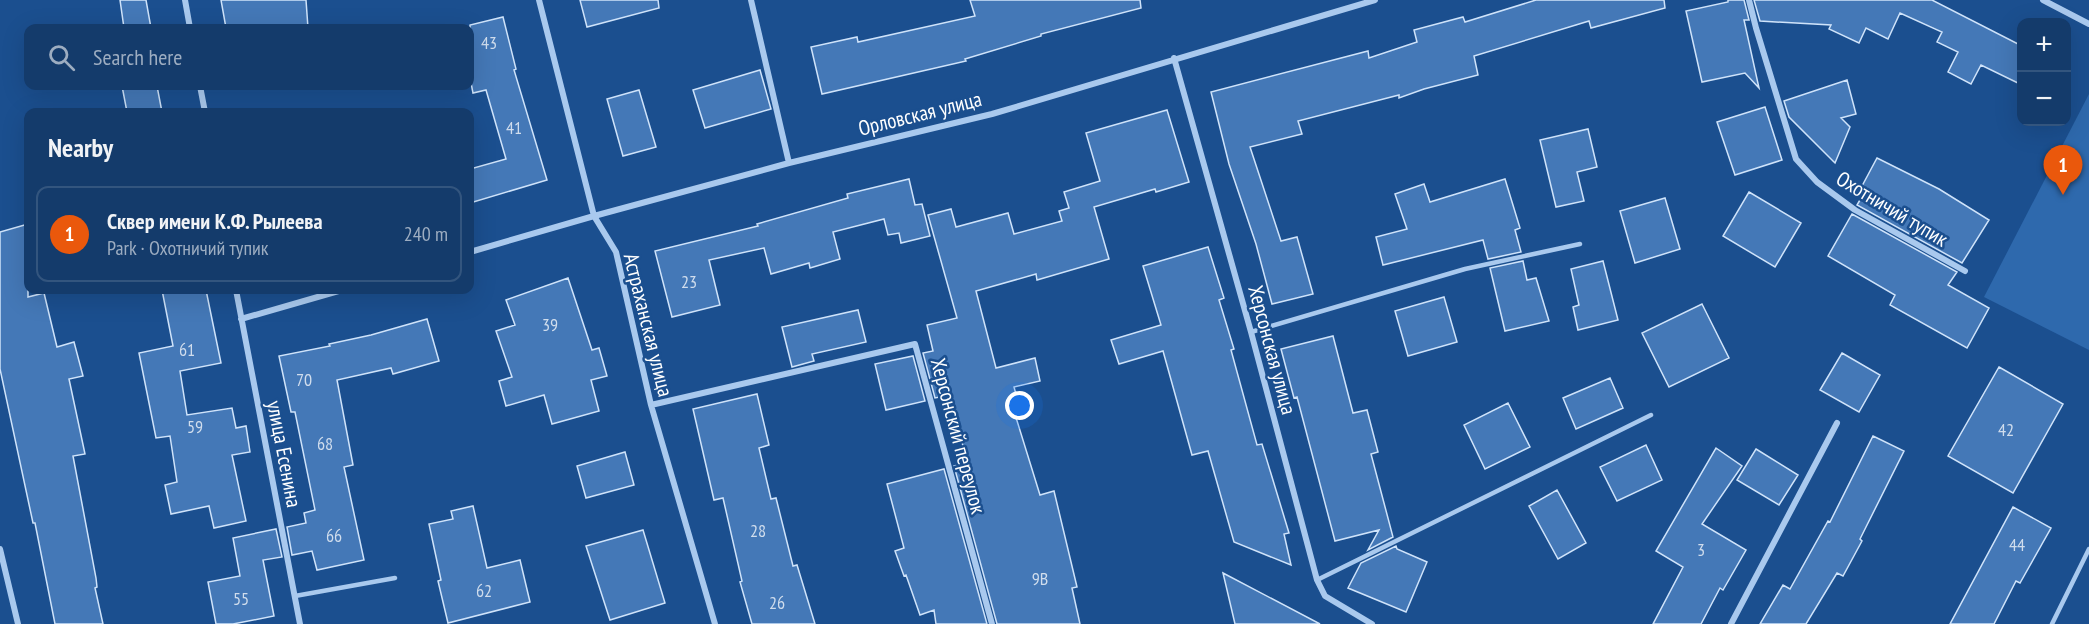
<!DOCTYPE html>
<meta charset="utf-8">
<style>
:root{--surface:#143b6b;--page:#214673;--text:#f1f3f6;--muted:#9dadc1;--line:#33557e;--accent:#ea580c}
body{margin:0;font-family:"PT Sans Narrow",sans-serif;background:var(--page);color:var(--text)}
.controls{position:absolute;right:18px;top:18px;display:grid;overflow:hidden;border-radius:12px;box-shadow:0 6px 24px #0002}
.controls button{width:54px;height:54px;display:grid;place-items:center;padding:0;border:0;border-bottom:2px solid var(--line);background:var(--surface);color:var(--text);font:30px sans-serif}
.you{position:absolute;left:1020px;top:406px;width:21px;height:21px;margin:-15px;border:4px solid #fff;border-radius:50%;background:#1a73e8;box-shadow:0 0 0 9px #1a73e833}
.badge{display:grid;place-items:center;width:39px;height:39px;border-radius:50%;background:var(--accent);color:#fff;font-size:20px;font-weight:700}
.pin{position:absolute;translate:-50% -50px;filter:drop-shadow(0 2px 3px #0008)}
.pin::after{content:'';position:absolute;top:32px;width:21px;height:18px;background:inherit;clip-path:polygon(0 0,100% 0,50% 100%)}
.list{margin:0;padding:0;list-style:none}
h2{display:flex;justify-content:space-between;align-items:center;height:78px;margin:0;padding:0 24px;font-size:26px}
h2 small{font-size:20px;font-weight:400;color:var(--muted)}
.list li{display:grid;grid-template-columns:39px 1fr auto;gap:18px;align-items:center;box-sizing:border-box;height:96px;margin:0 12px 12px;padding:0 12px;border:2px solid var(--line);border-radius:12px}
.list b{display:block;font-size:22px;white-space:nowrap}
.list p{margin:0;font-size:20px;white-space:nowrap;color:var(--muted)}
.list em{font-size:20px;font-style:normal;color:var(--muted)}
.icon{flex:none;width:33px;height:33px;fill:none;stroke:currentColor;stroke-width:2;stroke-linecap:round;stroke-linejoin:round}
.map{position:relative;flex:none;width:2089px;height:624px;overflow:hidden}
.search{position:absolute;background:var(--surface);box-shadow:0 6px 24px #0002;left:24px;top:24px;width:450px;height:66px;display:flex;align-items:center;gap:15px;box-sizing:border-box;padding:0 21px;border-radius:12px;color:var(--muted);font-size:22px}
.panel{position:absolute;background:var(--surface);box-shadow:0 6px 24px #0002;left:24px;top:108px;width:450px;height:186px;border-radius:12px}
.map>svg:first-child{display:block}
.green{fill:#2e69ad}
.building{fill:#4478b7;stroke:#cfe3fa;stroke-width:1.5}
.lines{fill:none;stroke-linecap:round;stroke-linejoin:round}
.service{stroke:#a9c9ee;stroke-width:4.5}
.minor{stroke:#a9c9ee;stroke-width:6}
.labels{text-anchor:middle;stroke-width:5;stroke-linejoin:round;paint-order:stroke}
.number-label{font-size:18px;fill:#d0dded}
.street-label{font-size:21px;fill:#fff;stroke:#1b4f8f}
</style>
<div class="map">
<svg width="2089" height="624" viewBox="0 0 2089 624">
<rect width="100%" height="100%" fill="#1b4f8f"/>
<path class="green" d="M2089,94V350L1984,297Z"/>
<path class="building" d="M120,0H146L151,28H124Z
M221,0H306L308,28H226Z
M580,0H658L659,8L587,27Z
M970,0H1140L1141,8L1041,34V36L965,59L966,61L822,94L811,47L857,37L858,42L975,16Z
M1536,0H1664L1665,8L1591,28L1589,21L1474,56L1478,75L1424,89L1399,98V95L1298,121L1302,134L1250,147L1281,241L1297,237L1313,294L1272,304L1256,244L1229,164L1211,92L1368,51L1369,58L1417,42L1414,30L1463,17L1465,22Z
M1728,0H1744L1749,20H1744L1759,88L1745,73L1702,82L1686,11L1728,2Z
M1754,0H1932L2022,46V85L1981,65L1971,84L1948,72L1958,52L1937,42L1942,32L1900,13L1888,39L1866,28L1859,43L1829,29L1831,25L1760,21Z
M503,17L516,69L514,70L547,180L470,203V169L506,159L486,90L473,93L470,78V25Z
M760,70L771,109L705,128L693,90Z
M1847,80L1856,114L1841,118L1850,127L1835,163L1789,117L1784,101Z
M122,86H157L162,112H127Z
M639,90L656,147L623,156L607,99Z
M1765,107L1782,160L1735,175L1717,122Z
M1167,110L1189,182L1156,192L1155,189L1094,207L1109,259L1037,280L1036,274L976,291L996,368L1035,358L1040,381L1014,387L1020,409L1014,411L1040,495L1054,491L1077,587L1072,588L1080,624H997L954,466L965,463L962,454H965L950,395L935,398L923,353L933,351L927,325L957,318L928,215L951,209L956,227L1008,213L1014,234L1062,221L1059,211L1069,208L1064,192L1100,181L1086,133Z
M1588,129L1597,167L1577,172L1584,201L1556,207L1540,140Z
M1877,158L1939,189L1989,220L1962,263L1857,205L1867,188L1862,186Z
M909,179L915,205L922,204L930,236L901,243L899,233L888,235L884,219L833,232L840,259L810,268L809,263L771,274L764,248L709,260L720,305L672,317L655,251L758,226L757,224L848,198L847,194Z
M1505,179L1520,228L1515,230L1521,252L1488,259L1483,240L1383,265L1376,237L1407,229L1395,194L1424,184L1430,202Z
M1749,192L1801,223L1775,267L1723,236Z
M1665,198L1680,249L1635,263L1620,211Z
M1852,214L1957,272L1948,285L1989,308L1967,348L1890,305L1895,295L1828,256Z
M28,224V297L44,293L57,347L74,342L83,376L69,379L85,454L73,456L96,578L97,587L95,588L103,624H55L35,523H33L0,369V232Z
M1208,247L1224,298L1219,300L1234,349L1231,350L1257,445L1262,444L1289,533L1284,534L1291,565L1234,542L1208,451L1192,455L1163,351L1119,364L1111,340L1161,325L1143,266Z
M1523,261L1527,280L1536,278L1549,321L1505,331L1490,268Z
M1603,261L1618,320L1578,330L1573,307L1579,305L1571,269Z
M568,278L592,350L599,348L607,376L591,380L599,411L552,424L544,395L506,406L499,381L512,377L496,331L515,325L506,300Z
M162,290H206L221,363L180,371L187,415L232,408L236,428L246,426L250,452L232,455L246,521L214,528L209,506L171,514L165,485L177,482L170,436L156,438L139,353L173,346Z
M1444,297L1457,342L1408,356L1395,311Z
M1702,304L1729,358L1669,387L1642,333Z
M858,310L866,342L812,354L814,361L792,367L782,327Z
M427,319L439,361L393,374L391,368L337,380L353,465L344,467L364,560L317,570L312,551L292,555L287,527L306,523L304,513L315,510L295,412H291L279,356L330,346L329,344L371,335Z
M1333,336L1353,413L1367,410L1378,452L1371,454L1393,537L1368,550L1379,530L1335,541L1297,397L1294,398L1281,349Z
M1842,353L1880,375L1859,412L1820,390Z
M913,356L925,401L886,410L875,364Z
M1999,367L2063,404L2013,493L1948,456Z
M1610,378L1623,408L1576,429L1563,398Z
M757,394L769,445L759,448L771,499L776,498L793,566L797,565L815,624H752L740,582L742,581L723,498L714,500L693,409Z
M1508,403L1530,447L1485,469L1464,425Z
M1873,436L1904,451L1860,539L1862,541L1843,576L1837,573L1806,624H1760L1783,585L1790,589L1828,521L1830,522Z
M1646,445L1662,480L1617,501L1600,467Z
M1716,448L1742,466L1702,524L1746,550L1723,590L1720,588L1701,624H1653L1683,567L1656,551Z
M1756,449L1798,475L1779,505L1737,480Z
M625,452L634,485L586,498L577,466Z
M944,469L987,624H936L934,610L920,615L906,575L904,576L895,551L904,548L887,484Z
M1557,490L1586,543L1558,559L1529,506Z
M473,506L487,568L520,560L530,602L448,623L438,581L441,580L429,524L453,519L451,511Z
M2013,507L2051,528L2020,583L2016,581L1994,624H1950Z
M276,529L282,557L263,560L274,616L233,624H216L208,582L240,576L233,538Z
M643,530L665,603L610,620L586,546Z
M1396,546L1397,549L1427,562L1406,612L1348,588L1361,563Z
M1223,573L1320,624H1235Z"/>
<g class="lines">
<path class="service" d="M1251,332L1465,269L1580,244
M1317,580L1651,415
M295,596L395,578
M2052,624L2089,549"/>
<path class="minor" d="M185,0L190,28
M539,0L594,216L616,252L651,405L715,624
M751,0L789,163
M1749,0L1756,28L1796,159L1817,182L1855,210L1965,271
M2043,0L2089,24
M1174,58L1251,332L1317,580L1325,596L1372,624
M200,86L205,112
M470,252L594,216L789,163L992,114L1375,0
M236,290L300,624
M241,319L342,290
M651,405L915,344L992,624
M0,549L18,624
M1731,624L1837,423"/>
</g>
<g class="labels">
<g class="number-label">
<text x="489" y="49">43</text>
<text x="514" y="134">41</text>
<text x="689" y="288">23</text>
<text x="550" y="331">39</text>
<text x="187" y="356">61</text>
<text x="304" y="386">70</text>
<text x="195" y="433">59</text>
<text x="2006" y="436">42</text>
<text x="325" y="450">68</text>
<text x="758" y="537">28</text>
<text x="334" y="542">66</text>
<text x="2017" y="551">44</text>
<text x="1701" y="556">3</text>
<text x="1040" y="585">9В</text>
<text x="484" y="597">62</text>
<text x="241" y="605">55</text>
<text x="777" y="609">26</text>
</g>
<g class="street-label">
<text transform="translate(920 114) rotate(-14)" y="7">Орловская улица</text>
<text transform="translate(1892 209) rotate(31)" y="7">Охотничий тупик</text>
<text transform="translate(648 325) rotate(76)" y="7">Астраханская улица</text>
<text transform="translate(1272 350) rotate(75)" y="7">Херсонская улица</text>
<text transform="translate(958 436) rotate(75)" y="7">Херсонский переулок</text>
<text transform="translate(284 454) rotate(79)" y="7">улица Есенина</text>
</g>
</g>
</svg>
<div class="controls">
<button>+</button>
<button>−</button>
</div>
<div class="you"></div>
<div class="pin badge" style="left:2063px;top:195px">1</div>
<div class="search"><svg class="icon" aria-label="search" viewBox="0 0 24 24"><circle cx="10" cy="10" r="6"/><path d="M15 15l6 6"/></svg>Search here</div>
<section class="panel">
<h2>Nearby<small></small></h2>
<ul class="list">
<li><span class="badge">1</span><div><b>Сквер имени К.Ф. Рылеева</b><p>Park · Охотничий тупик</p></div><em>240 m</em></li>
</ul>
</section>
</div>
